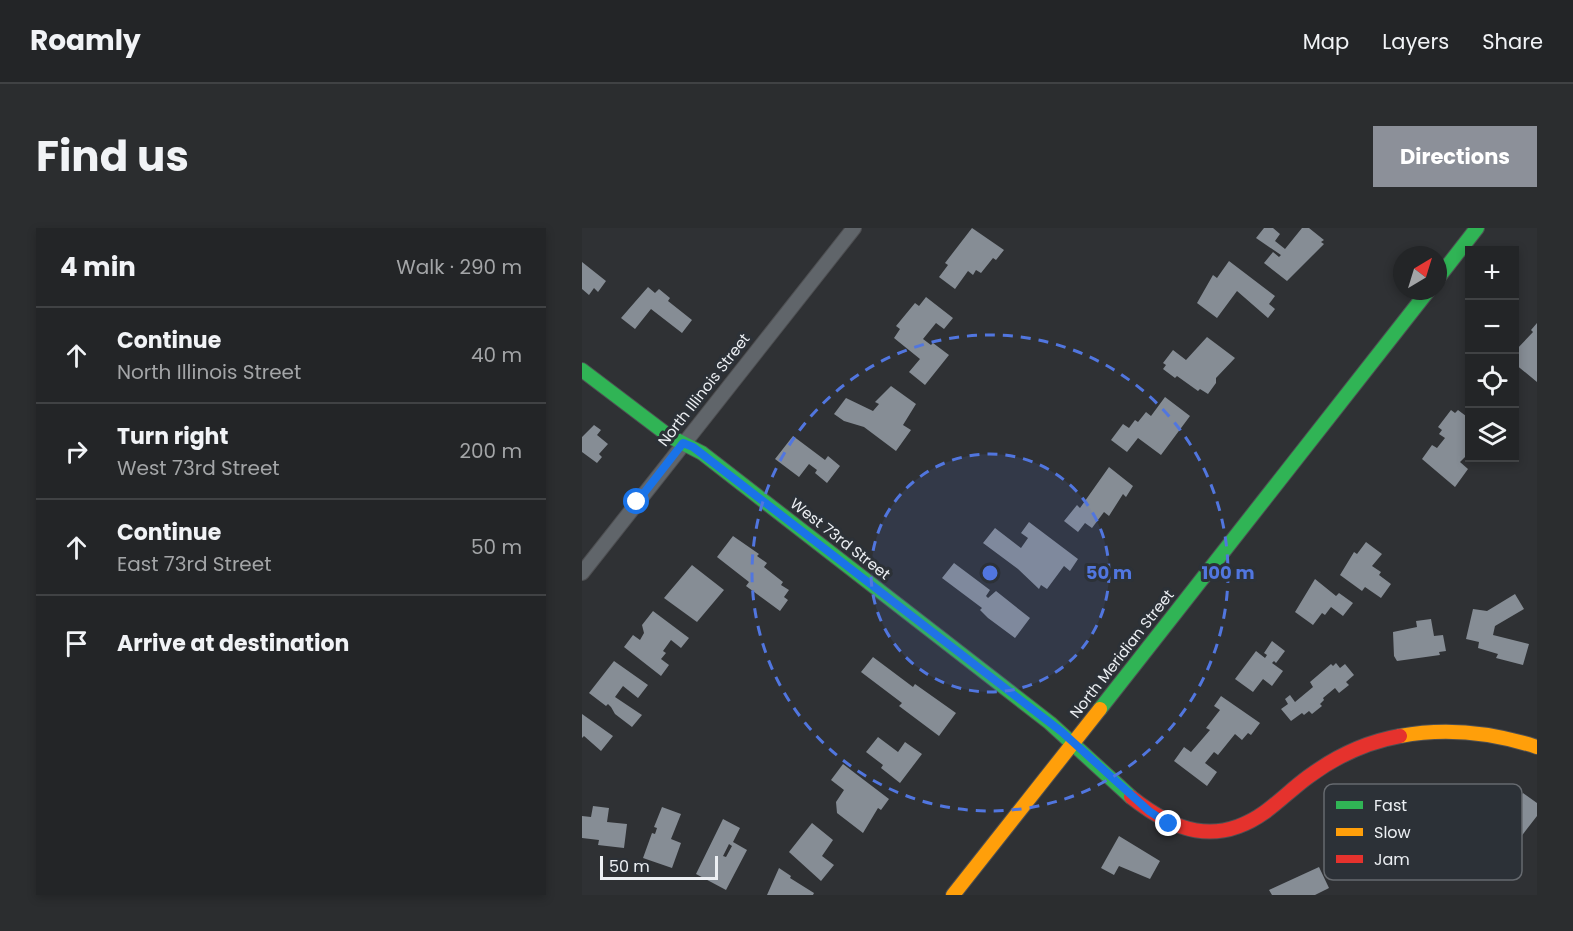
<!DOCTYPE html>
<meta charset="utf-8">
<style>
:root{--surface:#232527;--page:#2b2d2f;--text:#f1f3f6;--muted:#a3a5a7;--line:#404244;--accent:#8c9099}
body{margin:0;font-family:Poppins,sans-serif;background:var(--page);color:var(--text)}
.controls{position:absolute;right:18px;top:18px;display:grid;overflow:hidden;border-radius:0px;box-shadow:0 3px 9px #0003}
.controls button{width:54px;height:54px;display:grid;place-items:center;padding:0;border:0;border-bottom:2px solid var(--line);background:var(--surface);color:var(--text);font:30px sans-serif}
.compass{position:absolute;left:811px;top:18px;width:54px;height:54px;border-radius:50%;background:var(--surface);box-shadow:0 3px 9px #0003;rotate:38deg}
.scale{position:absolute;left:18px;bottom:15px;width:118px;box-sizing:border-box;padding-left:6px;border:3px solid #eceff3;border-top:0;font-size:16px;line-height:21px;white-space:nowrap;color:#eceff3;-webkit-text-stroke:4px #2c3137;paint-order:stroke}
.stop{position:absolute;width:18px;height:18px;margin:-14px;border:4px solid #1a73e8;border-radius:50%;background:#fff}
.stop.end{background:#1a73e8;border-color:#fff;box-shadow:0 2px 6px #0008}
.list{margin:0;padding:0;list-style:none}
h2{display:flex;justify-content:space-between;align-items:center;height:78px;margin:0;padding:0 24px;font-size:26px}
h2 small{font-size:20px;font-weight:400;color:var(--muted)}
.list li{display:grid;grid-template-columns:39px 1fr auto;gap:18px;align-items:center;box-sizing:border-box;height:96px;padding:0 24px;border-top:2px solid var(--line)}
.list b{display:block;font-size:22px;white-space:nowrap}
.list p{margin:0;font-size:20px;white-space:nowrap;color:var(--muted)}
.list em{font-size:20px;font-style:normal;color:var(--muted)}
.icon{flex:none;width:33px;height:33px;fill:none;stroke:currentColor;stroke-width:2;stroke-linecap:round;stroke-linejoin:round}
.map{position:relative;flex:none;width:955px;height:667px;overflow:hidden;border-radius:0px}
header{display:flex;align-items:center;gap:36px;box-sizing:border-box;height:84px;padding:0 30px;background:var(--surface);border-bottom:2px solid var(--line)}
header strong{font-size:28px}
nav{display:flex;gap:33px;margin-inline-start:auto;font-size:21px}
.intro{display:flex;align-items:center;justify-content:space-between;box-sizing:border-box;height:144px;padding:0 36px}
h1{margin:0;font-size:42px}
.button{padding:15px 27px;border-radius:0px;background:var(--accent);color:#fff;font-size:21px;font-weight:700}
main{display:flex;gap:36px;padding:0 36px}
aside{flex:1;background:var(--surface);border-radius:0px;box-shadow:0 3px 9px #0003}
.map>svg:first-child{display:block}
.building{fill:#868d95;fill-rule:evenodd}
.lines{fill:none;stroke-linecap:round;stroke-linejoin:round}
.street-casing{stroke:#4e4f52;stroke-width:16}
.fast-casing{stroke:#4e4f52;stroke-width:16}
.slow-casing{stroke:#4e4f52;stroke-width:16}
.jam-casing{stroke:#4e4f52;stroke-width:16}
.street{stroke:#60656a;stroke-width:14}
.fast{stroke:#30b455;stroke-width:14}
.slow{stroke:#ff9f0a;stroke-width:14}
.jam{stroke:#e5322d;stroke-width:14}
.route{stroke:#1a73e8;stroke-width:8}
.ring{fill:none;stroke:#5176df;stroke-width:3;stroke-dasharray:10 8}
.labels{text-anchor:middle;stroke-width:6;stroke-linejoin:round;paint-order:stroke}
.street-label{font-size:15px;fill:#eceff3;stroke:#2c3137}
.key{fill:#2c3137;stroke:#666a6f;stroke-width:1.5}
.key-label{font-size:16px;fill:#eceff3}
.centre{fill:#5176df;stroke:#2c3137;stroke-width:3}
.ring-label{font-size:18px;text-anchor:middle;font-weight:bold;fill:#5176df;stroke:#2c3137;stroke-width:6;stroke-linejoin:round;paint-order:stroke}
</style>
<header>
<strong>Roamly</strong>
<nav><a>Map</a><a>Layers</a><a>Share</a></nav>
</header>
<div class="intro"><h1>Find us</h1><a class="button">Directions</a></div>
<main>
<aside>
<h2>4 min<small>Walk · 290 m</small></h2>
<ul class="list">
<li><svg class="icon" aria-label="ahead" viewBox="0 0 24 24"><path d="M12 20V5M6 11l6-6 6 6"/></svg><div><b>Continue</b><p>North Illinois Street</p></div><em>40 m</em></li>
<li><svg class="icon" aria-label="right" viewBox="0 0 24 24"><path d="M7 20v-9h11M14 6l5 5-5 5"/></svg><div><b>Turn right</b><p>West 73rd Street</p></div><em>200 m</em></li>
<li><svg class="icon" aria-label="ahead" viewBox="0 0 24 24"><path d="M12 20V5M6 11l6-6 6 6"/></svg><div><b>Continue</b><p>East 73rd Street</p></div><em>50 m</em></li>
<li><svg class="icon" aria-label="arrive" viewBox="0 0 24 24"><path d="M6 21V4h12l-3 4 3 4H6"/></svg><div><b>Arrive at destination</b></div></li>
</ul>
</aside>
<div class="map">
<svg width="955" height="667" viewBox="0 0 955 667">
<rect width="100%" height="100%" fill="#2f3134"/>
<path class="building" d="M390,0L422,22L414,32L411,30L399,45L394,42L391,47L386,43L373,61L357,49L366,37L363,35Z
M682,0H691L698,6L693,13L703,21L720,0H727L742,12L739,14L742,16L705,53L682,35L691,24L697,29L699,27L674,10Z
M647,33L693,68L687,76L693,81L686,90L655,63L635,90L615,75L631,47L635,50Z
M0,34L24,53L16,64L12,60L7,67L0,61Z
M66,59L73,65L77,61L88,70L86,73L110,92L100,105L69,81L53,101L39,90Z
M344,69L371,90L362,101L354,95L341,111L349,117L351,115L367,127L343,157L327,144L338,131L312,110L318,101L314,98L333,75L337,78Z
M955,95V154L933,136V123L951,104L949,102Z
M625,109L653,130L634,150V155L626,166L618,161L616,163L595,148L593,150L581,141L584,137L581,135L591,122L604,132Z
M309,158L334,176L321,197L329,202L314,223L282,199L262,193L252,186L264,170L291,183L297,176L293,174Z
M583,169L608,188L579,227L556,210L545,224L529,212L541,196L547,200L553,192L556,194L564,184L569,188Z
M869,182L873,185L876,182L888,191V224L878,234L886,241L873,259L840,231L850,217L855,220L863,210L857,206L860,202L856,199Z
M12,197L19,202L15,207L26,216L17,226L20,229L15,235L0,224V209Z
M211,208L243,232L246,228L258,238L245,255L233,245L235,242L227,236L217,249L193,231Z
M527,239L551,258L544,269L541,266L527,288L522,284L510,300L503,295L496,304L482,293L495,277L498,280Z
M447,294L496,331L488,343L482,338L465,361L459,357L457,361L436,341L401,315L413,300L439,320L446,310L439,305Z
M151,308L177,326L175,328L185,335L182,339L201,354L199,357L207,362L202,369L206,372L198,383L164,358L167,354L135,329Z
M784,314L800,326L790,338L799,344L797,347L809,356L799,370L783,359L780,363L758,347L772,324L775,326Z
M372,335L408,362L404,368L406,370L414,363L448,390L433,410L406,390L398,382L400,380L360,350Z
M110,337L142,362L115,394L82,370Z
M733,351L754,368L757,365L771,375L761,388L749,379L743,387L740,385L731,397L713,384Z
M933,366L942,381L913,398L911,407L947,416L941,437L914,430L916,426L896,420L897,414L884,411L891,381L905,383Z
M71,383L107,410L99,420L89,412L81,423L84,425L79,431L87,437L79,448L42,419L51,407L58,412L62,405L60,397Z
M849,391L852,408L861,407L864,423L857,424L858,427L815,433L812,428L811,404L835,399L834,393Z
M690,413L703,423L694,435L692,433L690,435L701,443L690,458L681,451L671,464L653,451L674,423L683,430L685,427L682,425Z
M291,429L331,459L333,456L374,485L357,508L317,478L320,475L279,444Z
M32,433L66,457L56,470L41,458L33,469L60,487L50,499L33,486L29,479L26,476L24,478L7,465Z
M754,435L758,440L763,436L772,447L764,454L767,457L757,465L753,460L741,470L742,472L738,476L740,478L730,486L727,483L722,487L720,485L709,493L699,481L706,476L703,471L708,467L713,474L731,459L728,454L749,436L751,438Z
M639,468L678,495L669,507L666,505L660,512L653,506L636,527L632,524L623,535L635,544L625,558L592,533L602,519L609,524L628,502L624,500L638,482L632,478Z
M0,486L31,508L19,523L2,508L0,510Z
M296,509L316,524L323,514L340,526L318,555L299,540L301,537L284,524Z
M261,536L307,571L299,582L296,580L281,605L255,585L254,574L262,562L249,552Z
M923,565L934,574L941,565L955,575V588L938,610L932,605L926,613L914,603L896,621L884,612L879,618L861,605L875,587L892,601Z
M11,578L27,580L25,594L45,596L42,620L16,617L17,612L0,610V588L9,589Z
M80,579L99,586L89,611L99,615L90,640L61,630L70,605L73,606L75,600L72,599Z
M141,591L158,600L151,614L165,622L144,662L114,646ZM147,616L150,618L144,629L141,628Z
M230,595L251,612L240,628L252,637L239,653L207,624Z
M537,608L578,633L568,651L537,638L532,647L519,640Z
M737,639L747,660L733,667H690L687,662Z
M197,640L209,648L208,650L232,665L231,667H185Z"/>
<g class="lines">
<g class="street-casing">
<path id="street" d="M0,345L272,0"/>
</g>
<g class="fast-casing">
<path id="fast" d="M856,50L895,0
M0,142L87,208L120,225L468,495L549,569
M518,481L846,63"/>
</g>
<g class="slow-casing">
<path id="slow" d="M818,508C865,499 909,504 955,519
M371,667L518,481"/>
</g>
<g class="jam-casing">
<path id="jam" d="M549,569C592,603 634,619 683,584C698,573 711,560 726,549C753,529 784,514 818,508"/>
</g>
<use href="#street" class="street"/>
<use href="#fast" class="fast"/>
<use href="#slow" class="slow"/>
<use href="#jam" class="jam"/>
</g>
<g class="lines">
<path class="route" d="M55,274L101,215L111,219L480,504L567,583L587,596"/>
</g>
<circle cx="408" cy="345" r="119" fill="#5176df" fill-opacity=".12"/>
<g class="ring">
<circle cx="408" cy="345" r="119"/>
<circle cx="408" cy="345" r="238"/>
</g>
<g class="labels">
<g class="street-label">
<text transform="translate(122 162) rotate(-52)" y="5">North Illinois Street</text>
<text transform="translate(258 311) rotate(38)" y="5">West 73rd Street</text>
<text transform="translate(540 426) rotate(-52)" y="5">North Meridian Street</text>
</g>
</g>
<rect x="742" y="556" width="198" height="96" rx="9" class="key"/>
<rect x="754" y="573" width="27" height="8" fill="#30b455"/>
<rect x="754" y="600" width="27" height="8" fill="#ff9f0a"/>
<rect x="754" y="627" width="27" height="8" fill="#e5322d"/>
<g class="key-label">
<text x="792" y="583">Fast</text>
<text x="792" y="610">Slow</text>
<text x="792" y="637">Jam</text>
</g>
<circle cx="408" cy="345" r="9" class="centre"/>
<g class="ring-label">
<text x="527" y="351">50 m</text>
<text x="646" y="351">100 m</text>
</g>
</svg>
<div class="controls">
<button>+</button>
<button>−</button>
<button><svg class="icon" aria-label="locate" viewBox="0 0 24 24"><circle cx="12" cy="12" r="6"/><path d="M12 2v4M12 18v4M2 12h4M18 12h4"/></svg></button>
<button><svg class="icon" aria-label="layers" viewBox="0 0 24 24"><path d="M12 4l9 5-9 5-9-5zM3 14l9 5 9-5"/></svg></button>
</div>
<svg class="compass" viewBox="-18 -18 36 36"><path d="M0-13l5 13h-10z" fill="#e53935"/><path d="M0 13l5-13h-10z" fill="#a3a5a7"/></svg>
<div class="scale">50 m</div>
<div class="stop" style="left:55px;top:274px"></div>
<div class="stop end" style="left:587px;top:596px"></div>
</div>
</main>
